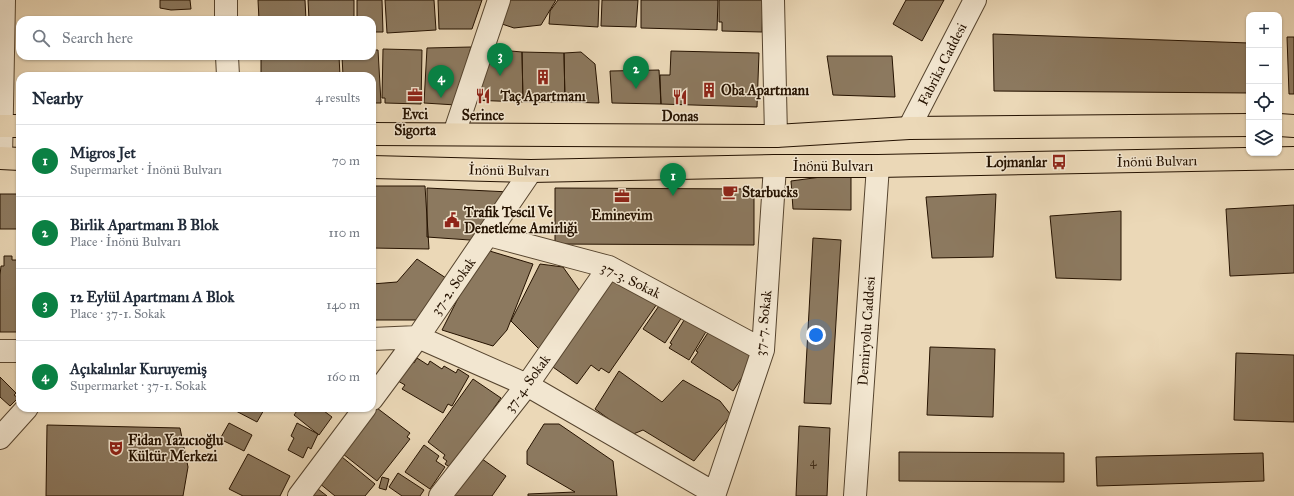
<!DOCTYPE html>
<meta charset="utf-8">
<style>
:root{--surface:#fff;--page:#f2f2f3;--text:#1f2937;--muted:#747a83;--line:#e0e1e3;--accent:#0b8043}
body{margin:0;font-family:"IM FELL Great Primer",serif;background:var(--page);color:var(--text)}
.controls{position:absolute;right:12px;top:12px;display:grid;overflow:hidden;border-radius:8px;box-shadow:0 1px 3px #0004}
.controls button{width:36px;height:36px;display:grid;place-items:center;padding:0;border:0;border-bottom:1px solid var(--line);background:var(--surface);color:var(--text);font:20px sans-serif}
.you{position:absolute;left:816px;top:335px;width:14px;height:14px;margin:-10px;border:3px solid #fff;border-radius:50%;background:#1a73e8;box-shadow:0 0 0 6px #1a73e833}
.badge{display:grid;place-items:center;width:26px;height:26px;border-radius:50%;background:var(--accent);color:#fff;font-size:13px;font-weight:700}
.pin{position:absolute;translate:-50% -33px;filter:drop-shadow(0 1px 2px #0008)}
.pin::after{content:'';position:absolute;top:21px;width:14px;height:12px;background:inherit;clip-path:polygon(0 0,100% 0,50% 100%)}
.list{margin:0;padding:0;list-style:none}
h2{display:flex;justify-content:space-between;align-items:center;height:52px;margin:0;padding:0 16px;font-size:17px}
h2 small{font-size:13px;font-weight:400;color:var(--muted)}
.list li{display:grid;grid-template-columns:26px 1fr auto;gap:12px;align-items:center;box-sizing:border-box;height:72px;padding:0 16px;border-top:1px solid var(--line)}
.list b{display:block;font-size:15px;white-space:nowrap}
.list p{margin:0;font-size:13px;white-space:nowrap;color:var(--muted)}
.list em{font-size:13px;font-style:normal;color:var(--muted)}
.icon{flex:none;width:22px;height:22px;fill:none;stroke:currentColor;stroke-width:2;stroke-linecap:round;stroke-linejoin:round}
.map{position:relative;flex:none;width:1294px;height:496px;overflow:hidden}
.search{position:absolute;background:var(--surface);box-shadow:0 1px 3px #0004;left:16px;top:16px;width:360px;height:44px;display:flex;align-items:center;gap:10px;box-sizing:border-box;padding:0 14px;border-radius:12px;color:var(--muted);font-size:15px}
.panel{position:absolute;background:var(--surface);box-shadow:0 1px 3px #0004;left:16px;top:72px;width:360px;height:340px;border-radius:12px}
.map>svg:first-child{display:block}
.building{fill:#8c795f;stroke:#251200}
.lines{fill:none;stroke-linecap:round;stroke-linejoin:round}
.minor-casing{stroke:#56442e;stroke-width:24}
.primary-casing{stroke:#251200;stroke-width:24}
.minor{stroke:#f2e6d0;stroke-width:22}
.primary{stroke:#ebd8b7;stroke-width:22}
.labels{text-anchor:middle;stroke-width:3;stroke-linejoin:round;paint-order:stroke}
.number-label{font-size:12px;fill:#3f2c18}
.street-label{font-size:14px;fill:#251200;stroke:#f2e6d0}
.poi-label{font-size:14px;font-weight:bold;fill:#251200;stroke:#f2e6d0}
</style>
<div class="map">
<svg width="1294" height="496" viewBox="0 0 1294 496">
<rect width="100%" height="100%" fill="#ebd8b7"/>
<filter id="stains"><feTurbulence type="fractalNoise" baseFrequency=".005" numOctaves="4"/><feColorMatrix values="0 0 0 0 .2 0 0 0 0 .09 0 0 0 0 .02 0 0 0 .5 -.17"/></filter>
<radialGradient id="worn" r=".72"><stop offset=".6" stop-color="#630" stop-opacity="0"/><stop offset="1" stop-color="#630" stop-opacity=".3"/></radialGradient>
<path class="building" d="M160,0H190L191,9L171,10L160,8Z
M258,0H305L306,20H259Z
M308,0H354V20H309Z
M357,0H382L383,32H372V20H357Z
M385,0H434L436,30L387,33Z
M438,0H482L472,29H439Z
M500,0H556L541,25L514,28L493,21Z
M558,0H599L598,27L549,24L550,11Z
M602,0H638L636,27L601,26Z
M641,0H718L717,30L641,28Z
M719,0H763L762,32L722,31V22H719Z
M906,0H944L922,41L893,24Z
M993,34L1249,43V93L994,91Z
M1287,37H1294V94H1289Z
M471,47L456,105L424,103L427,48Z
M383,49L422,50L421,104L385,103V98H382Z
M488,49L522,52L523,102L470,100Z
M372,50H378L381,103H372V76H343L342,56H372Z
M671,51L759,53L757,107L661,104L660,75H670Z
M522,52L564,53L565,102H523Z
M581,52L595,64L599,103L565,102L564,53Z
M261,56H339L340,76H261Z
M827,56H892L895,97L833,95Z
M659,70L661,104L612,103L610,71Z
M851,173V210L793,209L791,181Z
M372,186H425L429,249L372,248Z
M427,188L510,192L484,241L427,237Z
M555,188L754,189V245L555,244Z
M0,194H20V229H0Z
M996,194L993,257L932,258L926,197Z
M1294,205V273L1230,276L1226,209Z
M1121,211V280L1056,278L1050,216Z
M813,238L841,240L831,404L804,403Z
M483,249L533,264L507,330L493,346L442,330Z
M4,256H12V260H20V332H0V275L1,266H4Z
M417,259L449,280L421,320H372V284L397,282Z
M540,264L563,267L585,298L540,350L511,321Z
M612,277L659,301L609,373L601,368L599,371L591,365L577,384L550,365Z
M663,300L684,314L665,343L643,329Z
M686,317L707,330L689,360L669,348L672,344L670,343Z
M713,325L755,358L733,391L691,362L698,352L696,351Z
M930,347L995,349L993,417L927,415Z
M1236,353L1294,355V422L1234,420Z
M417,358L428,365L430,361L442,369L444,366L456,373L458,369L469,376L452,406L448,404L443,413L402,389L405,385L398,381L410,360L414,363Z
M619,371L662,402L683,380L720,401L731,415L694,461L643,430L631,435L595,409Z
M0,377L16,393L14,395L18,398L10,406L0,397Z
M473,379L501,398L451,468L445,464L447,461L443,458L445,455L428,442Z
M373,405L410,433L407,437L410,439L377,481L338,450Z
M237,408H265L257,422L236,411Z
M299,408H320L332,417L319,435L294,415Z
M229,423L252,435L244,451L220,439Z
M297,423L318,434L311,449L308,447L303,458L288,450L294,438L291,436Z
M544,424H559L613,461L617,496H528V494L575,492L527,464V451Z
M47,425L180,428L188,467L183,496H46Z
M799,426L830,428L827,496H796Z
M424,445L439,456L436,461L445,467L430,489L405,472Z
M899,452L1064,453V482L899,481Z
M1263,453L1264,481L1097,486L1096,457Z
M248,454L290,476L280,496H243L229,489Z
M478,456L506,476L492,496H449Z
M342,457L375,484L365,496H335L319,483Z
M398,473L424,490L420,496H402L389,487Z
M382,477L389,479L386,490L379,488Z
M318,489L327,496H313Z"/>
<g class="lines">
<g class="minor-casing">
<path id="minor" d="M226,0V20
M773,0L776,136
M227,56L228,76
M909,128L975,0
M454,134L499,0
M1,158L4,0
M489,235L609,267L763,350
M372,339L418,337L527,385L714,493
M0,351H20
M372,399L418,337L531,171
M0,438L27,408
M299,496L365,408
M440,496L527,385L609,267
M714,496L763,350L775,166
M855,496L878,166"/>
</g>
<g class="primary-casing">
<path id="primary" d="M1279,125L1294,126
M0,126H20
M372,134L776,136L909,128L1249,125
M0,158L20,159
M372,167L531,171L775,166H878L1294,158"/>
</g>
<use href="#minor" class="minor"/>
<use href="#primary" class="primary"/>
</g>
<defs>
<g id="building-bare" transform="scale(1.2)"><path d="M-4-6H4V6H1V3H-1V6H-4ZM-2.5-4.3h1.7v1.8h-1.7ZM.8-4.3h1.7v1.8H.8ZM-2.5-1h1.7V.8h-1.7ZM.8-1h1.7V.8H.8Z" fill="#8f2418" stroke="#f2e6d0" stroke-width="2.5" paint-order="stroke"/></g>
<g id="office-bare" transform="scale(1.2)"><path d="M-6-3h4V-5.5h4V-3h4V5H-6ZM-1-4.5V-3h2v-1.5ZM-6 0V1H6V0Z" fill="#8f2418" stroke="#f2e6d0" stroke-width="2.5" paint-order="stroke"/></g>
<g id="restaurant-bare" transform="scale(1.2)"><path d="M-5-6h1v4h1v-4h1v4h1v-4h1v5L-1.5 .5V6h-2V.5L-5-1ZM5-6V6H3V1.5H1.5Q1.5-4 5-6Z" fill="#8f2418" stroke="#f2e6d0" stroke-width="2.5" paint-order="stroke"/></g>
<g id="bus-bare" transform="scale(1.2)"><path d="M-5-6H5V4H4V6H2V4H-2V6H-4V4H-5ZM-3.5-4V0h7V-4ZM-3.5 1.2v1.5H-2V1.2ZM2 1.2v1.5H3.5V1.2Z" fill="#8f2418" stroke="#f2e6d0" stroke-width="2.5" paint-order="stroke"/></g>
<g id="cafe-bare" transform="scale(1.2)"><path d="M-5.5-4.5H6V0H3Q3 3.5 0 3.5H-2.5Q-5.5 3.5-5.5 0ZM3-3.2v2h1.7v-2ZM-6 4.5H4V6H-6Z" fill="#8f2418" stroke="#f2e6d0" stroke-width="2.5" paint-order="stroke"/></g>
<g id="civic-bare" transform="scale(1.2)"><path d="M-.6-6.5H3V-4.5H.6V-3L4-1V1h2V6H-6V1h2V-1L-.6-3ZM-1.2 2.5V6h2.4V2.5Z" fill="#8f2418" stroke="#f2e6d0" stroke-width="2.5" paint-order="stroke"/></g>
<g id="theatre-bare" transform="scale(1.2)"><path d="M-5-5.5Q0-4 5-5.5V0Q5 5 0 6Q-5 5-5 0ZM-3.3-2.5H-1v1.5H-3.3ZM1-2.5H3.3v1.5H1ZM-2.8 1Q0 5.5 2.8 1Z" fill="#8f2418" stroke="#f2e6d0" stroke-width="2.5" paint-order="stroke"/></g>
</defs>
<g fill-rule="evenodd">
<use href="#building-bare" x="543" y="77"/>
<use href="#building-bare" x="709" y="90"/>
<use href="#office-bare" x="415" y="95"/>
<use href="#restaurant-bare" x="483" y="96"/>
<use href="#restaurant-bare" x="680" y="97"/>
<use href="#bus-bare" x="1059" y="162"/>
<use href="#cafe-bare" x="730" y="192"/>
<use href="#office-bare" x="622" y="196"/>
<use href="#civic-bare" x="452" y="220"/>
<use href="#theatre-bare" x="116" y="448"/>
</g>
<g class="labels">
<g class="number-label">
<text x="813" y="466">4</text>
</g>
<g class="street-label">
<text transform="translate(942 64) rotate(-63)" y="5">Fabrika Caddesi</text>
<text transform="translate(1157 161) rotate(-1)" y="5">İnönü Bulvarı</text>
<text x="833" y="171">İnönü Bulvarı</text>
<text transform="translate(509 170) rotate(1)" y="5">İnönü Bulvarı</text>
<text transform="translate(631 280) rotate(26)" y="5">37-3. Sokak</text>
<text transform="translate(453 286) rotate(-55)" y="5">37-2. Sokak</text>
<text transform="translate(763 323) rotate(-84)" y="5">37-7. Sokak</text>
<text transform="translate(866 331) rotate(-86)" y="5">Demiryolu Caddesi</text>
<text transform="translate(527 383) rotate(-54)" y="5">37-4. Sokak</text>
</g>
<g class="poi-label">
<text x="721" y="95" text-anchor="start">Oba Apartmanı</text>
<text x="543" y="101">Taç Apartmanı</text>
<text x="415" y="119">Evci<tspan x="415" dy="16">Sigorta</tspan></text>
<text x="483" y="120">Serince</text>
<text x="680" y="121">Donas</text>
<text x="1047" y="167" text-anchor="end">Lojmanlar</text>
<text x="742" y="197" text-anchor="start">Starbucks</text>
<text x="464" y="217" text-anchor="start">Trafik Tescil Ve<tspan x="464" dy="16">Denetleme Amirliği</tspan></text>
<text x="622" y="220">Eminevim</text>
<text x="128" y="445" text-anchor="start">Fidan Yazıcıoğlu<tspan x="128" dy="16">Kültür Merkezi</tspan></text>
</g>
</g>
<rect width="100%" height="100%" filter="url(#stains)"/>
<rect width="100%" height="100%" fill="url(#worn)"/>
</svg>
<div class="controls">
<button>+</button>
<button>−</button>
<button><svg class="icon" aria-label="locate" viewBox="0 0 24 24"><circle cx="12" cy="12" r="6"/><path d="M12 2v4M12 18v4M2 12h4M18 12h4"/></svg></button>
<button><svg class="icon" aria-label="layers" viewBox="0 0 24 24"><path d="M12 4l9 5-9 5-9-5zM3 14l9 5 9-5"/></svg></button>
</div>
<div class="you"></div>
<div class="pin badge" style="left:673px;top:196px">1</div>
<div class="pin badge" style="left:636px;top:89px">2</div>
<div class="pin badge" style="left:500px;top:76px">3</div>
<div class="pin badge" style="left:441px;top:98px">4</div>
<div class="search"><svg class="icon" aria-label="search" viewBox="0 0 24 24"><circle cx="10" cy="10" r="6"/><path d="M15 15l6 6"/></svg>Search here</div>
<section class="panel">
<h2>Nearby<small>4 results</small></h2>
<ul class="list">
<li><span class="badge">1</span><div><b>Migros Jet</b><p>Supermarket · İnönü Bulvarı</p></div><em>70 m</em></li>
<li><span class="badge">2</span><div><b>Birlik Apartmanı B Blok</b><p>Place · İnönü Bulvarı</p></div><em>110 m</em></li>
<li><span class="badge">3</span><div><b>12 Eylül Apartmanı A Blok</b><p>Place · 37-1. Sokak</p></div><em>140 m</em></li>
<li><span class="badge">4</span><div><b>Açıkalınlar Kuruyemiş</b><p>Supermarket · 37-1. Sokak</p></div><em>160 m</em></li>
</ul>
</section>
</div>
